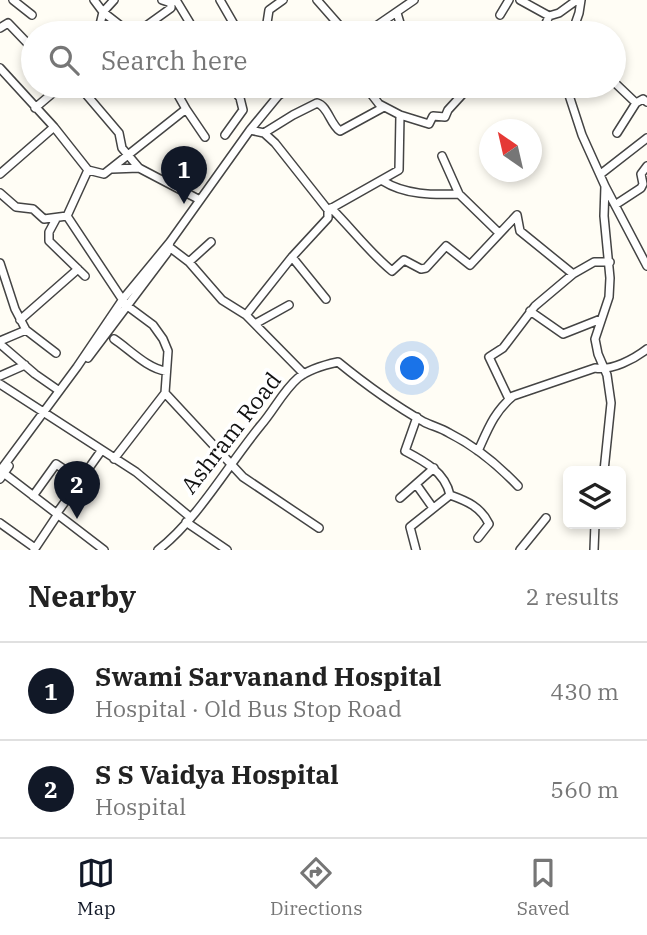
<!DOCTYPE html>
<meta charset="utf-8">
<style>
:root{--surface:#fff;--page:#f6f6f6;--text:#222;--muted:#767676;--line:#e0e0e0;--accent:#111827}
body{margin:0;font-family:"IBM Plex Serif",serif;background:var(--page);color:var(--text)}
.controls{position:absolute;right:21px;bottom:21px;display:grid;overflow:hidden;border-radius:10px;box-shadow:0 4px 10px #0003}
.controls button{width:63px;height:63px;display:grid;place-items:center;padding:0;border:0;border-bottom:2px solid var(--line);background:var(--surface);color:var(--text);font:35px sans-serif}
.compass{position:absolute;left:479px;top:119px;width:63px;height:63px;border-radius:50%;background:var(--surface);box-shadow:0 4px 10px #0003;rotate:326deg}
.you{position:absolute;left:413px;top:369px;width:24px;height:24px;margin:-18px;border:5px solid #fff;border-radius:50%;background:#1a73e8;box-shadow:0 0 0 10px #1a73e833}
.badge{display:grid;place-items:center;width:46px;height:46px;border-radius:50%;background:var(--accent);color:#fff;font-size:23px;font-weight:700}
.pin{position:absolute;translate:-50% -58px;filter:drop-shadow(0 2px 4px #0008)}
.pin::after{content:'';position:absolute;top:37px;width:24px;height:21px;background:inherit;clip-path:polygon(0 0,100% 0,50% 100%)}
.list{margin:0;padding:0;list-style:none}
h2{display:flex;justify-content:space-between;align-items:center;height:91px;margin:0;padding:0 28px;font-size:30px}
h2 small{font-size:23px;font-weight:400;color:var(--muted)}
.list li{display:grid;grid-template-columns:46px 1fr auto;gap:21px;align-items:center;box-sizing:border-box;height:98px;padding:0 28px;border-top:2px solid var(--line)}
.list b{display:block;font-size:26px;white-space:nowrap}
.list p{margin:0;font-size:23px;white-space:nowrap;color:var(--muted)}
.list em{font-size:23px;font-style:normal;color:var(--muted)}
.icon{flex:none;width:38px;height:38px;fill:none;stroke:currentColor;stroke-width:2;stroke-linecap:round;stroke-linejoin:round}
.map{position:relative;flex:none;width:647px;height:550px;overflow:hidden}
.search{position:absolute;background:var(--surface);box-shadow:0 4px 10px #0003;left:21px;right:21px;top:21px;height:77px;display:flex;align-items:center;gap:18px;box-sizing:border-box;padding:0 24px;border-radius:38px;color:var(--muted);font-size:26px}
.sheet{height:287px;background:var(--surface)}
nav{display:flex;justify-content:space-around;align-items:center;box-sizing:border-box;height:98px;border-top:2px solid var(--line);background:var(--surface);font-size:19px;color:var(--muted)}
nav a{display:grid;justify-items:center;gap:4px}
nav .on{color:var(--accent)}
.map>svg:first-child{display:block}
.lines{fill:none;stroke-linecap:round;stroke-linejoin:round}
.minor-casing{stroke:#444;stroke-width:10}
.minor{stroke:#fff;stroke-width:7}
.labels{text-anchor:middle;stroke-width:7;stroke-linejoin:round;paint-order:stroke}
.street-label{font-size:23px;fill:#111;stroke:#fff}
</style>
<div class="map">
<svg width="647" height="550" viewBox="0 0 647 550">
<rect width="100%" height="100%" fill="#fffdf5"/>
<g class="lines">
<g class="minor-casing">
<path id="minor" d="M13,0L32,15
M94,0L103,12L130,33
M176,0L196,33
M220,0L239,33
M317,0L346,33
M520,0L549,16L559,13L577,0
M397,13L403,33
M500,15L509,0
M0,28L8,23L33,49
M98,33L103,12L114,0
M141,33L139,31L171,8V3L162,0
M254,33L267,23L269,10L283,0
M366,33L414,0
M542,33L549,16
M572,33L579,13L581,0
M0,68L54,127L88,170L67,216L126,305L153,325L163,339L168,351L165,393L114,459
M614,82L636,103
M79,86L119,133L122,148L139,168L200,200
M566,86L582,135L605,186L604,216L610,278L609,297L595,339L598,354L607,375L611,403L604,471
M509,90L512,86
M35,108L61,86
M186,109L205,137
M400,115L429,124L433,116L445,117L448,110L470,86
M264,133L293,115L317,103C328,106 330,124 340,131L384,107
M617,133L636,103L643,99L647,102
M225,135L243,110L240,98L231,86
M442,156L459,194
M112,169L139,168
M88,170L104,174L186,109L173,86
M602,173L647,138
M0,174L54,127
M383,181C405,195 433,195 459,194L498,232
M605,186L647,266
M0,193L16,207L33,209L44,219L67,216
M615,205L641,188L643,184L641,174L647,166
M331,208C352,229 369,252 392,271L404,260L421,269L426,268L446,246L470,265L517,215L520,231L573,274L594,262H610
M330,209L399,170L400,115L379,104L365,86
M56,219L49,232V241L85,276
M168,246L189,262L222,300L246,315L304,374
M292,257L326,299
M189,262L211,242
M0,263L15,309L26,330
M530,311L563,334L601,319
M246,315L292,257L328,218V210L275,143L264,133L250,130
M20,320L78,269
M255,324L289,305
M114,339C129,349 148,369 166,371
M0,341L26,330L56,353
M0,344L35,374L58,390
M88,358L167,253L170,242
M0,376L25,365
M0,384L136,472L190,517
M165,393L243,477L319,528
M509,399L489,357L503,348L535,306L573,274
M478,451C488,429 494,412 513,396L595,368C612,371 634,359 647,349
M0,471L77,367L123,299L170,242L250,130L278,96L292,86
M1,471L104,550
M0,479L9,466
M416,484L433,508
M450,495C467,501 481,507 489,524L478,538
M33,496L56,464L80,480
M400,498L434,468
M57,513L101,451
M186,522L227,550
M0,523L35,548
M34,550L58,514
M158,550C198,519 228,465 261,425C274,410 283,391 298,378C309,369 324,365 338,362C365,384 394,405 424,422C432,426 441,428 449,433C475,446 498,465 518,486
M416,550L410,527L450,495C445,472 424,461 405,451L417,417
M520,550L546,518
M594,550L595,524"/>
</g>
<use href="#minor" class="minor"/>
</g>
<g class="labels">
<g class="street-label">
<text transform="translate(231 433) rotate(-52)" y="8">Ashram Road</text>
</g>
</g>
</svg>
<div class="controls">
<button><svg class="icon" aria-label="layers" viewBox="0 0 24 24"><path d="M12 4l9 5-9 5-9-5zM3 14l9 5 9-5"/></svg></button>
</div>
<svg class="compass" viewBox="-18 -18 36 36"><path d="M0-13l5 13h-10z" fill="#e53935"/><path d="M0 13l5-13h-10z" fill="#767676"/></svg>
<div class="you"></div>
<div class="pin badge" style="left:184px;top:204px">1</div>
<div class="pin badge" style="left:77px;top:519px">2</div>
<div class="search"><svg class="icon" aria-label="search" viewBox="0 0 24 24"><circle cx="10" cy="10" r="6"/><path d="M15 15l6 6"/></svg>Search here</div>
</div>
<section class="sheet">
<h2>Nearby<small>2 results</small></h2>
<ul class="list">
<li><span class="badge">1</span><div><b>Swami Sarvanand Hospital</b><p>Hospital · Old Bus Stop Road</p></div><em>430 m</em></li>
<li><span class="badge">2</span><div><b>S S Vaidya Hospital</b><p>Hospital</p></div><em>560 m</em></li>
</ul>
</section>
<nav>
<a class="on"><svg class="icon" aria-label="map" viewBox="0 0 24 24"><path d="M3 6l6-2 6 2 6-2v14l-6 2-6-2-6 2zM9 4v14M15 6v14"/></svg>Map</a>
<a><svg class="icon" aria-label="directions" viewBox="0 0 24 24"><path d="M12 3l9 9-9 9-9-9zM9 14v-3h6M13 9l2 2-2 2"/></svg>Directions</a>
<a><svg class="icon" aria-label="saved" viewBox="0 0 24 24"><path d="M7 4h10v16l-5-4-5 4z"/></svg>Saved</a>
</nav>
